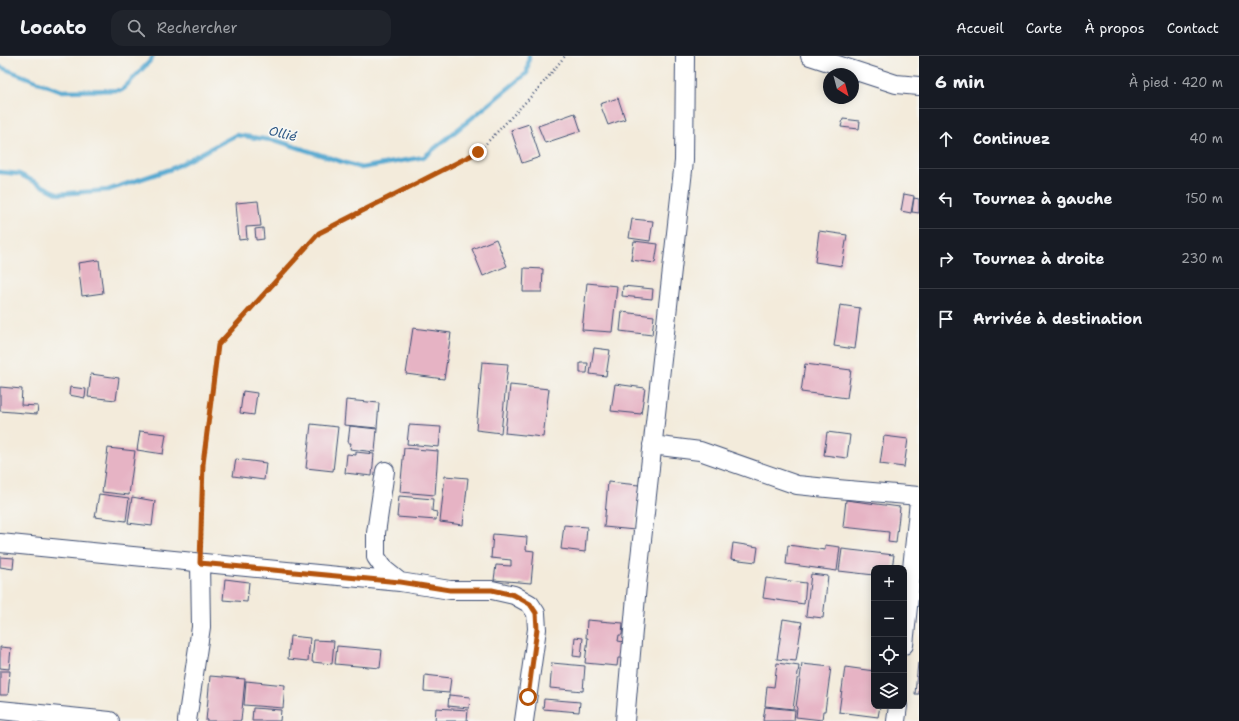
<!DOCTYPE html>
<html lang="fr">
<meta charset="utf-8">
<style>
:root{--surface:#171b24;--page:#20242c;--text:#f1f3f6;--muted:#9ea1a6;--line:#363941}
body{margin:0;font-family:"Shantell Sans",sans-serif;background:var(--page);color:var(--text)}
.controls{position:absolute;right:12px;bottom:12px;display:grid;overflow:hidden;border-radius:8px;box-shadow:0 2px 10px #0003}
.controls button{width:36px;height:36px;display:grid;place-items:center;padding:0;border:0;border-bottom:1px solid var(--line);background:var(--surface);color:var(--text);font:20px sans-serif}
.compass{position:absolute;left:823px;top:12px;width:36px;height:36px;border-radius:50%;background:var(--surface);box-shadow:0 2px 10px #0003;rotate:144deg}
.stop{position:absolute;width:12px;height:12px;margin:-9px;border:3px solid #b45309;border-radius:50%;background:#fff}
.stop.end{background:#b45309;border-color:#fff;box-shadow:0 1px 4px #0008}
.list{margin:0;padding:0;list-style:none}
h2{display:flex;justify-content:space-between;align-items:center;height:52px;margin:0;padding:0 16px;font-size:17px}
h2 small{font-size:13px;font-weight:400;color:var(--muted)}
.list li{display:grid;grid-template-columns:26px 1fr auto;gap:12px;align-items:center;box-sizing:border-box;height:60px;padding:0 16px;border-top:1px solid var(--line)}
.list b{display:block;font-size:15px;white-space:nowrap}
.list em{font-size:13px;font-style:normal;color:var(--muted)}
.icon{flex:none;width:22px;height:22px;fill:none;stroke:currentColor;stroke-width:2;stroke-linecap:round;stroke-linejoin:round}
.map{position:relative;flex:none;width:919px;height:665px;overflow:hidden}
header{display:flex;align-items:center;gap:24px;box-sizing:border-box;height:56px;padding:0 20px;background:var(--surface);border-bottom:1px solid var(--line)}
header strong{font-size:19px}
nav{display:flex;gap:22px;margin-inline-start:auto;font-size:14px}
.search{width:280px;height:36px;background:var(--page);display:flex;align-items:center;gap:10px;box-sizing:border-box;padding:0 14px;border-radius:12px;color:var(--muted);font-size:15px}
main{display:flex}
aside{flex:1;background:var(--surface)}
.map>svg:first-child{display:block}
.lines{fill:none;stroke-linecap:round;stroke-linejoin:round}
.stream{stroke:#55a8d0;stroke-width:4.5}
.building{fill:#e6b3c4}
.minor-casing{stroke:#3b4b71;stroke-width:20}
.path{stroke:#3b4b71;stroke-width:2.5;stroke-dasharray:1 3;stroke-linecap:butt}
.minor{stroke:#fff;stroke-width:18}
.route{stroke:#b45309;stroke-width:5}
.labels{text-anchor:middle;stroke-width:3.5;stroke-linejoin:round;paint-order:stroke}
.water-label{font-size:13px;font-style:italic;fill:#2f5986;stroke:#f6f6f2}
</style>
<header>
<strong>Locato</strong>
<div class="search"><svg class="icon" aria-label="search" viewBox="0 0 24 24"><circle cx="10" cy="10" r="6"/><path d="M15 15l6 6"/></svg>Rechercher</div>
<nav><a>Accueil</a><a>Carte</a><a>À propos</a><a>Contact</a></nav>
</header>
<main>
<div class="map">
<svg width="919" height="665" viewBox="0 0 919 665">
<rect width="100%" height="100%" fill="#f6f6f2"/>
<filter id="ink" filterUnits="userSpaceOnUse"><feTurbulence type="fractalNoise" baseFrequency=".025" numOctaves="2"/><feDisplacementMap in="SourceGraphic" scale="8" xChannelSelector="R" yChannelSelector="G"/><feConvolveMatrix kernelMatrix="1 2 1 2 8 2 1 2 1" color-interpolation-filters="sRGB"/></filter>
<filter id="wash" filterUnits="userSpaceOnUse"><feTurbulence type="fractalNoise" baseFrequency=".012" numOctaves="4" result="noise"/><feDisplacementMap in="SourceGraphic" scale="16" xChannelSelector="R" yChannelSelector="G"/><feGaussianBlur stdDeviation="0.9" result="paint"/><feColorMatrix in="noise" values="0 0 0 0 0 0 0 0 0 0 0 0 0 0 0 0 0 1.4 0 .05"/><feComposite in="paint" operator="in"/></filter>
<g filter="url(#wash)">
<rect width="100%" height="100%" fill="#f3ebdb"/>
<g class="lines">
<path class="stream" d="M0,11L62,35L122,34L151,4L153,0
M0,116L19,118L59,138L108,134L171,113L236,79L278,85L361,112L424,101L527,17L529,0"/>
</g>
<g id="blocks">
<path class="building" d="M618,42L625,63L608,69L600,48Z
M575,57L581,75L545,87L538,70Z
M843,63L860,65L859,73L841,71Z
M529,68L540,101L522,107L511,74Z
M904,138L914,140L911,157L901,155Z
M914,142L919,143V157L912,156Z
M258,145L261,170L246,171L247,183L239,184L236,147Z
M632,163L653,165L650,185L629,182Z
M263,172L264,183L256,184L255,173Z
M819,175L847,179L842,210L815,206Z
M496,183L507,210L483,220L472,193Z
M634,185L658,188L655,207L631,204Z
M99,204L103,237L82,240L78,207Z
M524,212L543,213L542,236H523Z
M587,227L617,230L612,276L582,274Z
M623,230L653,233L652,243L622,240Z
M840,249L860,252L855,293L834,290Z
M622,256L654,260L652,279L620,275Z
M413,272L451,277L444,323L406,318Z
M594,292L610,294L606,320L590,318Z
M482,306L508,308L501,377L476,374Z
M580,307H588L587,317H580Z
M805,308L851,314L847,342L801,336Z
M91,318L119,322L116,344L88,341Z
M615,328L645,332L641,358L611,355Z
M510,329L549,333L543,381L505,377Z
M0,331L22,333L21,349L38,350L37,358L0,355Z
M70,331L86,333L85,342L69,339Z
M243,335L257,337L254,359L240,357Z
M346,344L379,347L377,372L344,369Z
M311,368L338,371L333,415L306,412Z
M409,369L441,371L439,391L407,388Z
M350,370L377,373L375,396L350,393L351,387H348Z
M140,375L166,378L163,398L137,394Z
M827,376L850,379L847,402L824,399Z
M884,380L908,383L904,411L880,408Z
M108,392L135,395L129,439L102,436Z
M404,392L438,395L435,439L400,436Z
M356,396L374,398L372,420L345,417L347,398L356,399Z
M236,403L266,407L264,424L233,420Z
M445,420L468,422L463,469L440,466Z
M608,426L639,429L635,474L604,471Z
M99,438L129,442L126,465L95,461Z
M399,440L433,443L432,455L437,456L436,464L397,461Z
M132,441L155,445L152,470L128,467Z
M846,444L900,451L896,487L888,486L889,476L843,471Z
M564,469L587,471L585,496L561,493Z
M493,478L527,481L526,494L534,495L531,527L494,524L496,509L511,510V504L491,502Z
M733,487L758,491L756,506L731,503Z
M788,489L825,494V489L840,491L837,515L786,508Z
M842,493L894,499L892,512H874V519L839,515Z
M0,501L14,502L13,513L0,511Z
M811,518L828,520L823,562L806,560Z
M766,522L806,527L804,548L763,542Z
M225,523L249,526L247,546L223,544Z
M783,563L802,566L796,605L777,603Z
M587,564L623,567L622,579H619L618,585L624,586L622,602H618L617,610L585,607L588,582H586Z
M290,580L310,582L308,605L288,603Z
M575,581L583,582L581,601L573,600Z
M314,584L334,585L332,608L312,606Z
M337,590L382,594L380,612L335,608Z
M0,591L11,592L9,613L0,612Z
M552,607L585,610L583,635L550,632Z
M777,607L799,610L793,653L765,650L767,630L774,631Z
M918,607H919V638H915Z
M802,608L831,611L825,655H823L822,664L796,661L797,652L796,651Z
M845,611L874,615V650H880L878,661L839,656Z
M0,615H10L8,639H0Z
M425,619L451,622L449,637L424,635Z
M210,620L245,623L241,665H206Z
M246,625L285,629L283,652L244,649Z
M449,639L470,641L469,652L448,650Z
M544,643L580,646L579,656L543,653Z
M765,651L795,654L794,665H763Z
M253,652L281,654L280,665H252Z
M436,652L468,654L467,665H435Z"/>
</g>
</g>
<g filter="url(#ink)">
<use href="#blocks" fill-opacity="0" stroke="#3b4b71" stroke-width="1"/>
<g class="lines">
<g class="minor-casing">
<path id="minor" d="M810,0L896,28L919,30
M652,389L700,395L797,429L837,433L919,440
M385,415L376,477V501L385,514L400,526L450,534H492L514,539L530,548L536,557L537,573L524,665
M0,487L400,526
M904,589L919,445
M0,654L110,665
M187,665L201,571L200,507
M625,665L637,529L684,105L685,0
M896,665L898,650"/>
</g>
<path class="path" d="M201,491L203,408L218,289L319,177L478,96L539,32L565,0"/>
<use href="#minor" class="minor"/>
</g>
</g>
<g class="lines" filter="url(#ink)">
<path class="route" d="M478,96L319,177L218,289L203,408L200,507L400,526L450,534H492L514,539L530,548L536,557L537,573L528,641"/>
</g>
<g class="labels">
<g class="water-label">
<text transform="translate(283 77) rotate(14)" y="5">Ollié</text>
</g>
</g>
</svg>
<div class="controls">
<button>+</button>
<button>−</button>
<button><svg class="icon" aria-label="locate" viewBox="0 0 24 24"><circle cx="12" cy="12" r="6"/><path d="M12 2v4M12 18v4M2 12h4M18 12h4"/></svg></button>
<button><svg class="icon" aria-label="layers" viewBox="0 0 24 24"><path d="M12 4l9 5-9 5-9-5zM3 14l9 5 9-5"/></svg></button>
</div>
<svg class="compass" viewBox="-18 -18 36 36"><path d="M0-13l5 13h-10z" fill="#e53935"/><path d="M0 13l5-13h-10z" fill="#9ea1a6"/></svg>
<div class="stop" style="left:528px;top:641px"></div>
<div class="stop end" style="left:478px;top:96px"></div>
</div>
<aside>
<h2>6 min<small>À pied · 420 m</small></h2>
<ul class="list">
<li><svg class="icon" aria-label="ahead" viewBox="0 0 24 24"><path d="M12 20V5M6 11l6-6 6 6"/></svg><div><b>Continuez</b></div><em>40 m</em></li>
<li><svg class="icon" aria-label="left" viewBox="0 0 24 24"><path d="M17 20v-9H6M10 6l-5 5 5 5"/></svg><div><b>Tournez à gauche</b></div><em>150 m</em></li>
<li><svg class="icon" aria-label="right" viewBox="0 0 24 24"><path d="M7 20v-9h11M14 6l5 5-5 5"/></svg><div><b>Tournez à droite</b></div><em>230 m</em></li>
<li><svg class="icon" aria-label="arrive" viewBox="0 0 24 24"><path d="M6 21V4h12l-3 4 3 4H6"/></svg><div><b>Arrivée à destination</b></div></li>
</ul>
</aside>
</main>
